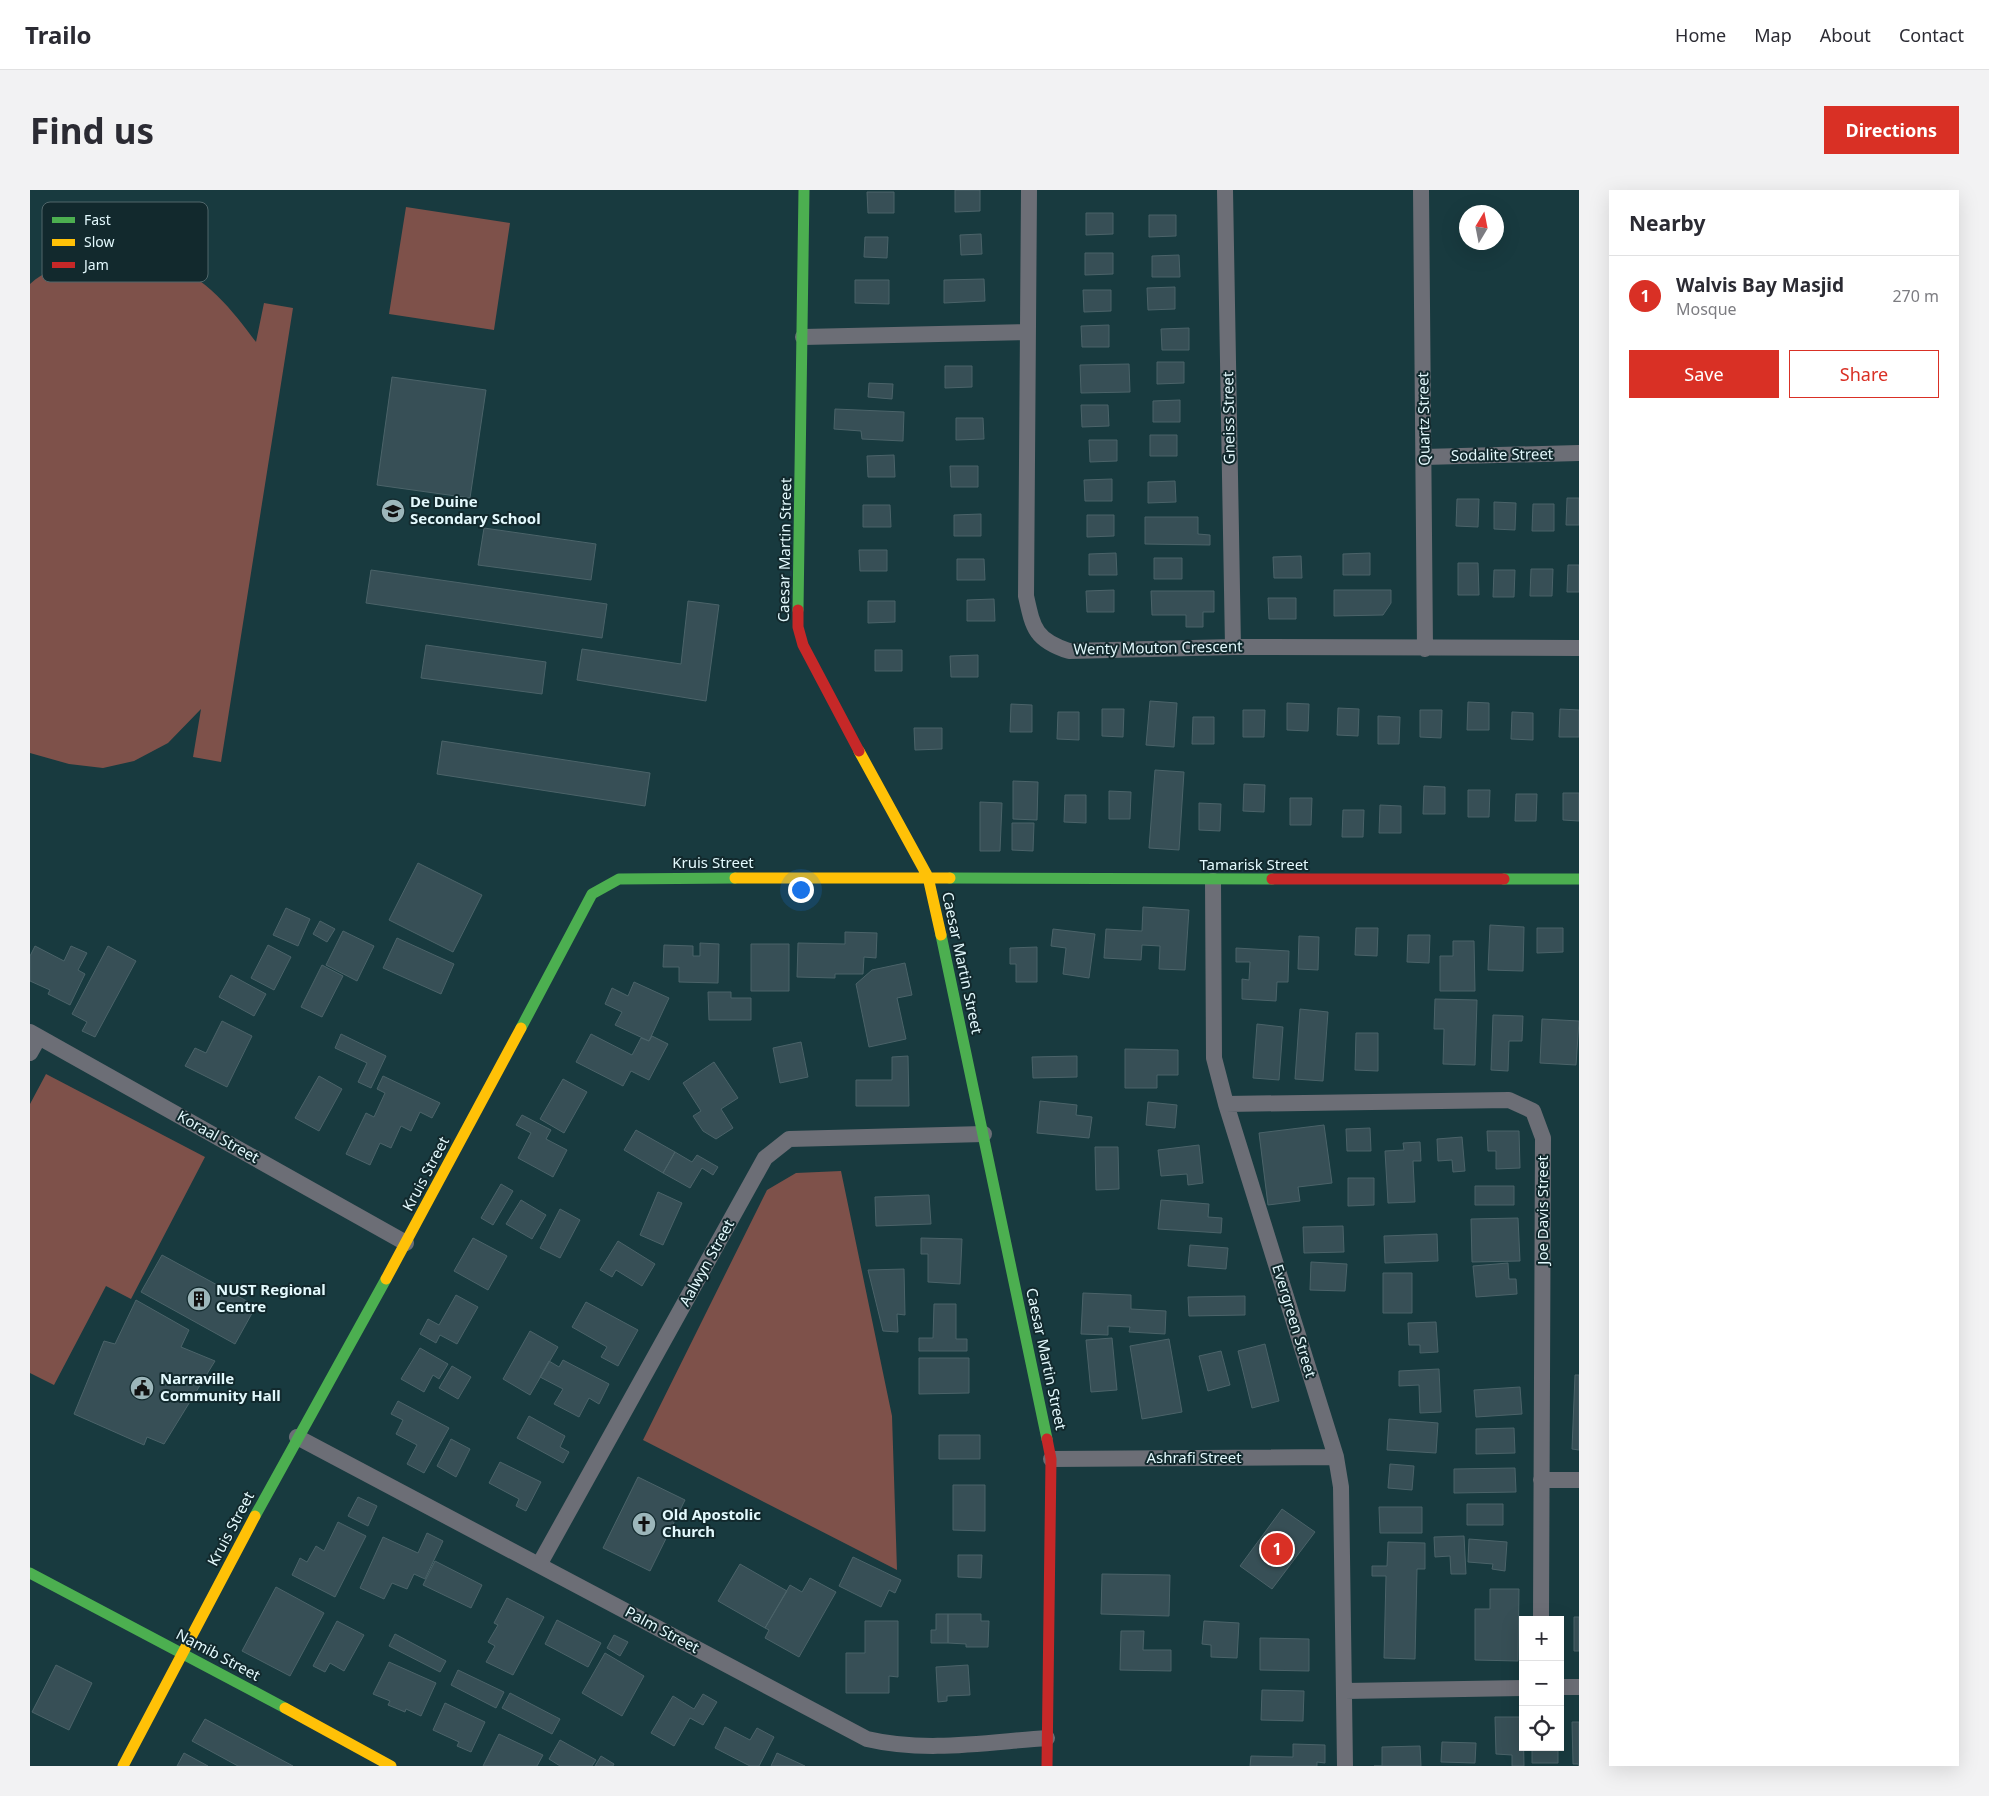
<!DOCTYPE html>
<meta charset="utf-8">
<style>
:root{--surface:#fff;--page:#f2f2f3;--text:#2b2b33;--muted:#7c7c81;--line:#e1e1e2;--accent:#d93025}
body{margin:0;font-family:"Noto Sans",sans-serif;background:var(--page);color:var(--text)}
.controls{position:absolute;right:15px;bottom:15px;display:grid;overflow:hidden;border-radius:0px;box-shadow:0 5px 20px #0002}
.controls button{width:45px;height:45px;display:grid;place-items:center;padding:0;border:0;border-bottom:1px solid var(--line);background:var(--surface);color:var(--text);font:25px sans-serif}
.compass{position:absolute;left:1429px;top:15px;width:45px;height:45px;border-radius:50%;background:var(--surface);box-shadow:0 5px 20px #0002;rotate:10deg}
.you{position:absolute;left:770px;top:699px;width:18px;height:18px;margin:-12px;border:4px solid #fff;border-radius:50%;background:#1a73e8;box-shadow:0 0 0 8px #1a73e833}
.badge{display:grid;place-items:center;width:32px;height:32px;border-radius:50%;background:var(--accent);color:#fff;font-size:16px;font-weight:700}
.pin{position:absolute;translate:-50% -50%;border:2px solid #fff;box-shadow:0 1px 5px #0006}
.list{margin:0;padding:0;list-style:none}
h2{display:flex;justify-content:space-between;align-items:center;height:65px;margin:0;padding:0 20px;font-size:21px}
h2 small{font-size:16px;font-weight:400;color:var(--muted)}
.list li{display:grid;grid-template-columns:32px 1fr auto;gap:15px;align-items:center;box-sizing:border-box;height:80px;padding:0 20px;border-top:1px solid var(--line)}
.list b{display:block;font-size:19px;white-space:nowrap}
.list p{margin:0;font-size:16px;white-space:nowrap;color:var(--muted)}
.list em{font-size:16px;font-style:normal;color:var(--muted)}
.actions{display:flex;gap:10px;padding:15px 20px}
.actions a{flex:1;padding:11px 0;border:1px solid var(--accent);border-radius:0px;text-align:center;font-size:18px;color:var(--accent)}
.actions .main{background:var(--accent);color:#fff}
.icon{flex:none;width:28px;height:28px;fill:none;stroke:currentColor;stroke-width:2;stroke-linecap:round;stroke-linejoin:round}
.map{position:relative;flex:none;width:1549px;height:1576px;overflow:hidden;border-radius:0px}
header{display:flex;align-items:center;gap:30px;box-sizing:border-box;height:70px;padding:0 25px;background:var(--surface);border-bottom:1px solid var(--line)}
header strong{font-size:24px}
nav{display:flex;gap:28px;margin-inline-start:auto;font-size:18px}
.intro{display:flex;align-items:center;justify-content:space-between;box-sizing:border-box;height:120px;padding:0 30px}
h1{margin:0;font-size:35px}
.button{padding:12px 22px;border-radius:0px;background:var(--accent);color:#fff;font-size:18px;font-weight:700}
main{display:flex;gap:30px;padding:0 30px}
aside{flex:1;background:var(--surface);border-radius:0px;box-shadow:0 5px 20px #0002}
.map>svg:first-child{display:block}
.green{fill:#7e514a}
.building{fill:#374f56;stroke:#4b6369}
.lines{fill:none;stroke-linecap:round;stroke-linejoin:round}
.street{stroke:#6c6e76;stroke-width:16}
.fast{stroke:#4caf50;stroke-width:11}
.slow{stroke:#ffc107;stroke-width:11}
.jam{stroke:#c62828;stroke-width:11}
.labels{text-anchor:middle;stroke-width:4;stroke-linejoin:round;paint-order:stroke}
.street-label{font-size:15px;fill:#e3f9fd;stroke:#12292d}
.poi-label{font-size:15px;font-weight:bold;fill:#e3f9fd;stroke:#12292d;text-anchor:start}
.key{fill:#12292d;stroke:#51676b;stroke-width:1}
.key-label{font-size:14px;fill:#e3f9fd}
</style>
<header>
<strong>Trailo</strong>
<nav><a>Home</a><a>Map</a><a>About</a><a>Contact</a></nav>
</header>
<div class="intro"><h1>Find us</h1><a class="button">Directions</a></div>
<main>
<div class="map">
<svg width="1549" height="1576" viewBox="0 0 1549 1576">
<rect width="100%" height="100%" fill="#183a3f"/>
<path class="green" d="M376,17L480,33L464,140L359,124Z
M102,67C113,69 125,70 136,74C175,85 203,121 226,152L234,113L263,118L191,572L163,567L171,519L138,553L104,571L73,578L39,574L0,563V94C28,69 66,69 102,67Z
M16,884L175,967L101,1109L76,1096L24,1195L0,1183V914Z
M811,981L862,1226L867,1380L613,1250L737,1000L766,983Z"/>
<path class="building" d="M925,0H950V21L925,22Z
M837,2H864V23H838Z
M1056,23H1083V44L1056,45Z
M1119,25H1146V46L1119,47Z
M951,44L952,64L931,65L930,45Z
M835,47H858L857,68L834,67Z
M1055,63H1083V84L1055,85Z
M1149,65L1150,87H1122V66Z
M954,89L955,111L914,113V90Z
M825,90H859V114L825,113Z
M1145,97V119L1118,120L1117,98Z
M1053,100H1081V121L1054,122Z
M1079,135V157H1052L1051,136Z
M1159,138V160H1132L1131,139Z
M1127,172H1154V193L1127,194Z
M1099,174L1100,202L1051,203L1050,175Z
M915,176H942V197L915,198Z
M362,187L456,200L440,308L347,295Z
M839,193L863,194L862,209L838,207Z
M1150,210V232H1123V211Z
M1051,215H1078L1079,236L1052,237Z
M805,219L874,222L873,251L832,249L831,241L804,239Z
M926,228H953L954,249L926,250Z
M1120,245H1147V266H1120Z
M1059,250H1087V271L1060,272Z
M864,265L865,287H838L837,266Z
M920,276H948V297H921Z
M1082,289V311H1055L1054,290Z
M1145,291L1146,312L1118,313V292Z
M1537,308H1549V335H1536Z
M1427,309H1449L1448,337L1426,336Z
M1464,312L1486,313L1485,340L1464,339Z
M1503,314H1524V341H1502Z
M833,315H860L861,337H833Z
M951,324V346H924V325Z
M1057,325H1084V346L1057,347Z
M1115,327H1168V344L1180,345V355L1115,354Z
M454,338L566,354L561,390L448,375Z
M829,360H857V381H830Z
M1086,363L1087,385H1059V364Z
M1340,363V385H1313V364Z
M1271,366L1272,388H1244L1243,367Z
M1124,368H1152V389H1124Z
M927,369H954L955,390H927Z
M1428,373H1448L1449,405H1428Z
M1538,375H1549V402H1537Z
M1501,379H1523L1522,406H1500Z
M341,380L577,414L572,448L336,413Z
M1464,380H1485L1484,407H1463Z
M1084,400V422H1057L1056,401Z
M1304,400H1361V413L1353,425L1304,426Z
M1121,401H1184V422H1173V437H1156V425H1122Z
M1238,408H1266V429H1239Z
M964,409L965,431H937V410Z
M658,411L689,415L676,511L547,490L552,459L651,474Z
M838,411H865V432L838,433Z
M396,455L516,472L512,504L391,488Z
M845,460H872V481H845Z
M948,465V487H921L920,466Z
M1120,511L1147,513L1144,557L1116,555Z
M1438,512L1459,513V540H1437Z
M1257,513L1279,514L1278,541L1257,540Z
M981,514L1002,515V542H980Z
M1308,518L1329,519L1328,546L1307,545Z
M1072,519H1094L1093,547L1072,546Z
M1530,519L1549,520V547H1529Z
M1213,520H1235L1234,547H1213Z
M1390,520H1412L1411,548L1390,547Z
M1028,522H1049V550L1027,549Z
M1482,522L1503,523V550L1481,549Z
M1348,526L1370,527L1369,554H1348Z
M1163,527H1184V554H1162Z
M884,538H912V559L885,560Z
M412,551L620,583L615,616L407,584Z
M1125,580L1154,582L1149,660L1119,658Z
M983,591L1008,592L1007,630L983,629Z
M1214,594L1235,595L1234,622L1213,621Z
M1394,596L1415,597V624H1393Z
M1438,600H1460L1459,627H1438Z
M1079,601L1101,602L1100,629H1079Z
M1533,603H1549V631L1533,630Z
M1486,604H1507L1506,631H1485Z
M1035,605H1056V633L1034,632Z
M1260,608H1282L1281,635H1260Z
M950,612L972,613L970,661H950Z
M1169,613L1191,614L1190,641L1169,640Z
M1350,615L1371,616V643H1349Z
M1313,620H1334L1333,647H1312Z
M982,633H1004L1003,661L982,660Z
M388,673L452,705L423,762L359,730Z
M1113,717L1159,720L1155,780L1129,779L1130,756L1112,755L1111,770L1074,768L1076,739L1112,741Z
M256,718L280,729L268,756L243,745Z
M290,731L305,739L297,752L283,744Z
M1460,735L1494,737L1493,781L1458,780Z
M1326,738H1348L1347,766L1325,765Z
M1507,738H1533V762L1507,763Z
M1023,739L1065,744L1059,788L1033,784L1036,758L1021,756Z
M313,741L344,756L327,791L296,775Z
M815,742L847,743L846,768L834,767L833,784H805V788L767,787L768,753L815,754Z
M1378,745H1400L1399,773L1377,772Z
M1269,746L1289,747L1288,780L1268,779Z
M367,748L424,774L411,804L353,778Z
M1423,751H1444L1445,801H1410V766H1423Z
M670,753L689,754L688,793L649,792V777H633L634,755L663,756V766H670Z
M721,754H759V801H721Z
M238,755L261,767L244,800L221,788Z
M5,756L34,771L41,756L57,763L48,780L55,784L40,815L18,804L20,800L0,791V766Z
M78,756L106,771L65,847L52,841L57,832L42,824Z
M1007,757V792H986V774H980V758Z
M1206,758L1259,761L1258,792H1247L1246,811L1212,809V789L1219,790L1220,772H1206Z
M875,773L882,805L867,808L876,849L839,857L826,794L842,780Z
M292,775L313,786L292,827L271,817Z
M201,785L236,804L224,826L189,807Z
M604,792L639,808L619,851L585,835L592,822L575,814L582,798L598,806Z
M678,802H701V808H721V830H679Z
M1405,809L1447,810L1445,875L1413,874L1414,839H1404Z
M1270,819L1298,822L1293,891L1265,889Z
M1463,825L1493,826L1492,851H1479L1478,881L1461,880Z
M1512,829L1549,831L1546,875L1510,873Z
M192,831L222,846L197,897L155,876L165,858L176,863Z
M1227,834L1253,837L1249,890L1223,888Z
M1326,843H1348V881L1325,880Z
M311,844L356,866L341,898L328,892L337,873L305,858Z
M561,844L602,865L611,848L619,851L622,846L638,854L619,890L601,881L593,896L546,872Z
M771,852L778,887L750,893L743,858Z
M1095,859L1148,860V885H1127V898H1095Z
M878,866L879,916H826V890H862V867Z
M1047,866V887L1003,888L1002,867Z
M684,872L708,908L691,919L703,938L686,949L673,941L663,926L671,921L653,893Z
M289,886L312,899L289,941L265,928Z
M353,886L410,913L402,928L390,922L381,941L371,936L361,958L350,953L340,975L316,964L336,923L344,927L355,903L347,899Z
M533,889L557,902L534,943L510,929Z
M1010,911L1047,915L1046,925L1062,927L1059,948L1007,943Z
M1118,912L1147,915L1145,938L1116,935Z
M492,925L521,940L516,949L537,960L523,987L488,968L501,943L486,935Z
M1294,935L1302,993L1268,997L1270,1011L1238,1015L1229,943Z
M1340,938L1341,961H1317L1316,939Z
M606,940L645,962L633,983L594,960Z
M1457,941H1489L1490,978L1466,979V961H1458Z
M1432,947L1435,981L1423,982L1422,970L1408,971L1407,949Z
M1390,952L1391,971H1383L1385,1012L1358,1013L1355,961L1374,960L1373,953Z
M1169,955L1173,993L1158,995L1157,984L1131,986L1128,960Z
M1065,957H1088L1089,999L1066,1000Z
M645,962L662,972L667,965L688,977L683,985L672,978L660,998L633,983Z
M1318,988H1344V1015L1318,1016Z
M471,994L483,1001L463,1035L451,1028Z
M1445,996H1484V1015H1445Z
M628,1002L652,1013L633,1055L610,1045Z
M899,1005L901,1034L846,1036L845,1007Z
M491,1010L516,1025L502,1049L476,1034Z
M1131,1010L1179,1014L1178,1027L1192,1028L1191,1043L1128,1039Z
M530,1019L550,1030L530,1068L510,1058Z
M1488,1028L1490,1071L1442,1072L1441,1029Z
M1313,1036L1314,1062L1274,1063L1273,1037Z
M1407,1044L1408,1071L1355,1073L1354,1046Z
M443,1048L477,1066L458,1100L424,1081Z
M891,1048L932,1049L930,1094L898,1092V1064H891Z
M588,1051L625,1074L612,1096L586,1080L582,1087L570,1080Z
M1160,1055L1198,1058L1196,1079L1158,1076Z
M132,1065L226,1116L205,1154L111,1102Z
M1281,1072L1317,1074L1315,1101L1280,1100Z
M1478,1073L1479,1089H1486L1487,1104L1446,1107L1443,1076Z
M874,1079L875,1125L867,1124L868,1142L853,1141L838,1080Z
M1353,1083H1382V1123H1353Z
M1053,1103L1101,1105V1119L1136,1121L1135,1144L1099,1142L1100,1137L1078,1136V1145L1051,1144Z
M426,1105L448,1117L427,1154L410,1145L406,1153L390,1144L398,1129L409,1135Z
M1215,1106V1125L1159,1126L1158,1107Z
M106,1110L159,1140L151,1157L185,1171L134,1254L117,1247L114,1255L44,1224L74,1151L85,1154Z
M556,1112L608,1140L588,1176L571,1167L577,1157L542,1137Z
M904,1114H926V1149H937V1161H889V1148H903Z
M1406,1132L1408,1162L1390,1163V1155H1379L1378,1133Z
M500,1141L528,1157L500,1205L473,1189Z
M1082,1148L1087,1200L1061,1202L1056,1150Z
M1139,1149L1152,1222L1112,1229L1100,1156Z
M1235,1154L1249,1211L1222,1218L1208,1161Z
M390,1158L418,1174L409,1189L403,1185L394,1202L371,1189Z
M1191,1161L1200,1195L1178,1201L1169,1166Z
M889,1168H939V1203L889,1204Z
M533,1170L579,1194L569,1214L559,1208L549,1227L524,1214L533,1199L510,1187L519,1171L529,1177Z
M422,1176L441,1187L428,1209L409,1198Z
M1409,1179L1411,1222L1390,1223L1389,1195L1369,1196V1181Z
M1545,1185H1549V1260L1542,1259Z
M1490,1197L1492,1224L1446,1227L1444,1200Z
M368,1211L419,1238L394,1283L377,1274L387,1255L366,1244L373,1230L361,1224Z
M499,1226L535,1246L530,1257L539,1262L533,1273L487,1248Z
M1359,1229L1408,1233L1406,1263L1357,1260Z
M1484,1238L1485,1263L1446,1264V1239Z
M909,1245H950V1269H909Z
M421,1249L440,1259L426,1287L407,1276Z
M470,1272L511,1292L496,1321L486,1316L489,1309L459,1293Z
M1360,1274L1384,1276L1382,1300L1358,1298Z
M1485,1278L1486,1302L1424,1303V1279Z
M608,1287L655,1310L620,1381L573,1358Z
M923,1295H955V1341L923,1340Z
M328,1307L347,1316L338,1336L318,1326Z
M1437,1314H1473V1335H1437Z
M1349,1317H1392V1343H1350Z
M1252,1319L1285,1342L1242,1399L1210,1376Z
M308,1332L336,1346L305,1407L262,1385L270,1368L277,1372L286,1356L294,1361Z
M397,1343L413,1351L395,1389L384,1384L377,1399L362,1393L354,1409L330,1398L353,1347L388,1363Z
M1434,1346L1436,1384H1421L1420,1366L1405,1367L1404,1347Z
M1439,1349L1477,1352L1475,1381L1462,1379L1463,1374L1438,1372Z
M1358,1352L1395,1353V1379H1387L1385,1469L1354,1468L1356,1386H1342V1376H1357Z
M928,1365H952L951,1388L928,1387Z
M823,1367L871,1390L865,1403L859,1400L851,1417L809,1396Z
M405,1371L452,1395L441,1418L393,1395Z
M710,1374L757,1401L735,1438L688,1411Z
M1072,1384L1140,1385L1139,1426L1071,1424Z
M780,1388L806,1402L769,1467L735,1448L739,1440L735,1438L760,1395L772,1402Z
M246,1397L294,1423L260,1486L212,1461Z
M1460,1399H1489L1488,1471L1445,1470V1419H1460Z
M477,1408L514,1427L483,1485L456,1472L465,1456L458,1452L468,1435L464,1433Z
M906,1424H918V1453H901V1440H906Z
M918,1424H951V1431H959L958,1457H936V1454L918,1453Z
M1544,1427H1549V1461H1544Z
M527,1430L571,1453L558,1477L515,1454Z
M307,1431L334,1445L314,1481L300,1473L295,1482L283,1476Z
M835,1431H868V1487L859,1486V1503H816V1463H835Z
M1174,1431L1209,1433L1207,1468L1181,1467V1455L1172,1454Z
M1091,1441H1114L1113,1460H1141V1481L1090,1480Z
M365,1444L416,1471L410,1482L359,1456Z
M584,1445L598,1452L590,1466L577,1458Z
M1230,1448L1279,1449V1481L1230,1480Z
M575,1463L614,1486L592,1526L552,1503Z
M359,1472L406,1493L391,1526L376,1519L375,1522L358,1515L360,1511L343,1504Z
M26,1475L62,1493L39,1540L2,1522Z
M938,1475L940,1505L917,1506V1511L908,1512L906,1477Z
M428,1480L474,1502L466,1518L421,1495Z
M1232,1500L1274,1501L1273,1531L1231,1530Z
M480,1503L530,1529L522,1544L472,1518Z
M673,1504L687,1512L673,1535L660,1528L644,1556L621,1543L643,1506L664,1519Z
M415,1513L455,1532L441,1562L427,1556L429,1552L403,1540Z
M1465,1527H1493L1494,1576H1482V1565L1466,1564Z
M175,1529L263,1576H208L162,1551Z
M1542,1532H1549V1576L1548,1574H1543Z
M695,1537L720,1550L727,1538L744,1547L729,1576H720L685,1558Z
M469,1544L513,1565L507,1576H453Z
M530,1550L566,1570L562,1576H530L519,1569Z
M1412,1552L1446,1553L1445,1573L1411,1572Z
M1263,1554L1295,1555V1573L1287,1572V1576H1220L1221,1566L1263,1567Z
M1390,1556L1391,1576H1344H1352V1557Z
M1502,1557H1528V1573H1502Z
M154,1563L178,1576H147Z
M747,1563L775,1576H741Z
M571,1566L584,1574L583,1576H565Z"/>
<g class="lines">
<path class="street" d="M999,0L996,406C1003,438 1005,450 1039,461L1203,457L1549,458
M1195,0L1203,457
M1391,0L1395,459
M773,147L998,142
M1394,267L1549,263
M1183,691L1184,868L1196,914L1306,1267L1311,1297L1315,1576
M0,842L376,1053
M0,863L9,847
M1196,914L1479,910L1503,921L1513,948L1511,1430
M267,1247L837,1549C896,1563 958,1552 1017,1548
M1021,1269L1306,1267
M1511,1290H1549
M509,1375L735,968L759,949L954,944
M1530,1497H1549
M1315,1501L1493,1498"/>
<path class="fast" d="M768,420L774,0
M920,688L1242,689
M1474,689H1549
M911,745L1017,1249
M491,838L562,704L589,689L705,688
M225,1326L356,1089
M0,1383L255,1518"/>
<path class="slow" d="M829,561L898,687L911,745
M705,688H920
M356,1089L491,838
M255,1518L361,1576
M93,1576L225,1326"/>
<path class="jam" d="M768,420V437L773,455L829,561
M1242,689H1474
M1017,1249L1021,1269L1017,1576"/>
</g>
<defs>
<g id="school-disc" transform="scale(1.25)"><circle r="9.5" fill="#9cb6ba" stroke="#12292d"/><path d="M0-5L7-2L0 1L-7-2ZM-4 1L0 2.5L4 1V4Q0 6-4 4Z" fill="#111"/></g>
<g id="building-disc" transform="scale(1.25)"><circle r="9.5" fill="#9cb6ba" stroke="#12292d"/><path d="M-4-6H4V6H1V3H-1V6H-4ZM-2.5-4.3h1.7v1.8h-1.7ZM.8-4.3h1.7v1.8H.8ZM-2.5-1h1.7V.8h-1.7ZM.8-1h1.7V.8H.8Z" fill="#111"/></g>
<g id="civic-disc" transform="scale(1.25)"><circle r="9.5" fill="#9cb6ba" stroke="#12292d"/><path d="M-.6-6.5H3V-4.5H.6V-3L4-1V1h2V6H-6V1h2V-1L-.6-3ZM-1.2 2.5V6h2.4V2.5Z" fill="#111"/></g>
<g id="church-disc" transform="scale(1.25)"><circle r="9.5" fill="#9cb6ba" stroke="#12292d"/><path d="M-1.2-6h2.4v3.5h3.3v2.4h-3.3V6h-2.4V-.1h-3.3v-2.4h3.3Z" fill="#111"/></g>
</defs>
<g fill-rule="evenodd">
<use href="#school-disc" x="363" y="321"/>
<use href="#building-disc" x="169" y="1109"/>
<use href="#civic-disc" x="112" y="1198"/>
<use href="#church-disc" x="614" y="1334"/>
</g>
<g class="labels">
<g class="street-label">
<text transform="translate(1199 228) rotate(-91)" y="5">Gneiss Street</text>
<text transform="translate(1394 229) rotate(-91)" y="5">Quartz Street</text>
<text transform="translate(1472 265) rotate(-1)" y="5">Sodalite Street</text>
<text transform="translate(755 360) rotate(-89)" y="5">Caesar Martin Street</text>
<text transform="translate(1128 458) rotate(-1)" y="5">Wenty Mouton Crescent</text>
<text x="683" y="678">Kruis Street</text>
<text x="1224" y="680">Tamarisk Street</text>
<text transform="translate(932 773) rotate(78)" y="5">Caesar Martin Street</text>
<text transform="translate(188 947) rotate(29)" y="5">Koraal Street</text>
<text transform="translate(396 984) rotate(-62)" y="5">Kruis Street</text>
<text transform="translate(1513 1020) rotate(-90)" y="5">Joe Davis Street</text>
<text transform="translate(677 1073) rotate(-61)" y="5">Aalwyn Street</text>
<text transform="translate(1264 1131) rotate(73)" y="5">Evergreen Street</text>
<text transform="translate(1016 1169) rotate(78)" y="5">Caesar Martin Street</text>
<text x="1164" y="1273">Ashrafi Street</text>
<text transform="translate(201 1339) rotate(-62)" y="5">Kruis Street</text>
<text transform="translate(632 1440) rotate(28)" y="5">Palm Street</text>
<text transform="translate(188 1465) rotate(28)" y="5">Namib Street</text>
</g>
<g class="poi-label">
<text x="380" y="317">De Duine<tspan x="380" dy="17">Secondary School</tspan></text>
<text x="186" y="1105">NUST Regional<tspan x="186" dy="17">Centre</tspan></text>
<text x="130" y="1194">Narraville<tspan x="130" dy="17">Community Hall</tspan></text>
<text x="632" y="1330">Old Apostolic<tspan x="632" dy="17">Church</tspan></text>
</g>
</g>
<rect x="12" y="12" width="166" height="80" rx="8" class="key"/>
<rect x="22" y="27" width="23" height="6" fill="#4caf50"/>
<rect x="22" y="49" width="23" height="7" fill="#ffc107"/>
<rect x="22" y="72" width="23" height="6" fill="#c62828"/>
<g class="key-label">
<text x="54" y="35">Fast</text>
<text x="54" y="57">Slow</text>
<text x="54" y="80">Jam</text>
</g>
</svg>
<div class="controls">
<button>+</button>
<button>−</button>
<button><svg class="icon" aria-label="locate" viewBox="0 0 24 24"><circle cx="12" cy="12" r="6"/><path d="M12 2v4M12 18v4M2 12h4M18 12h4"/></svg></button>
</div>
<svg class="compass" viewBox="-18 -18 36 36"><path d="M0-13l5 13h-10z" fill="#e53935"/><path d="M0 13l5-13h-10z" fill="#7c7c81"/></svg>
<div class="you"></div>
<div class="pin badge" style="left:1247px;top:1359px">1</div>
</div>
<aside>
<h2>Nearby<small></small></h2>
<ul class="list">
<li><span class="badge">1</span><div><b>Walvis Bay Masjid</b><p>Mosque</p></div><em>270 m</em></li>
</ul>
<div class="actions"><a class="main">Save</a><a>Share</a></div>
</aside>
</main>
